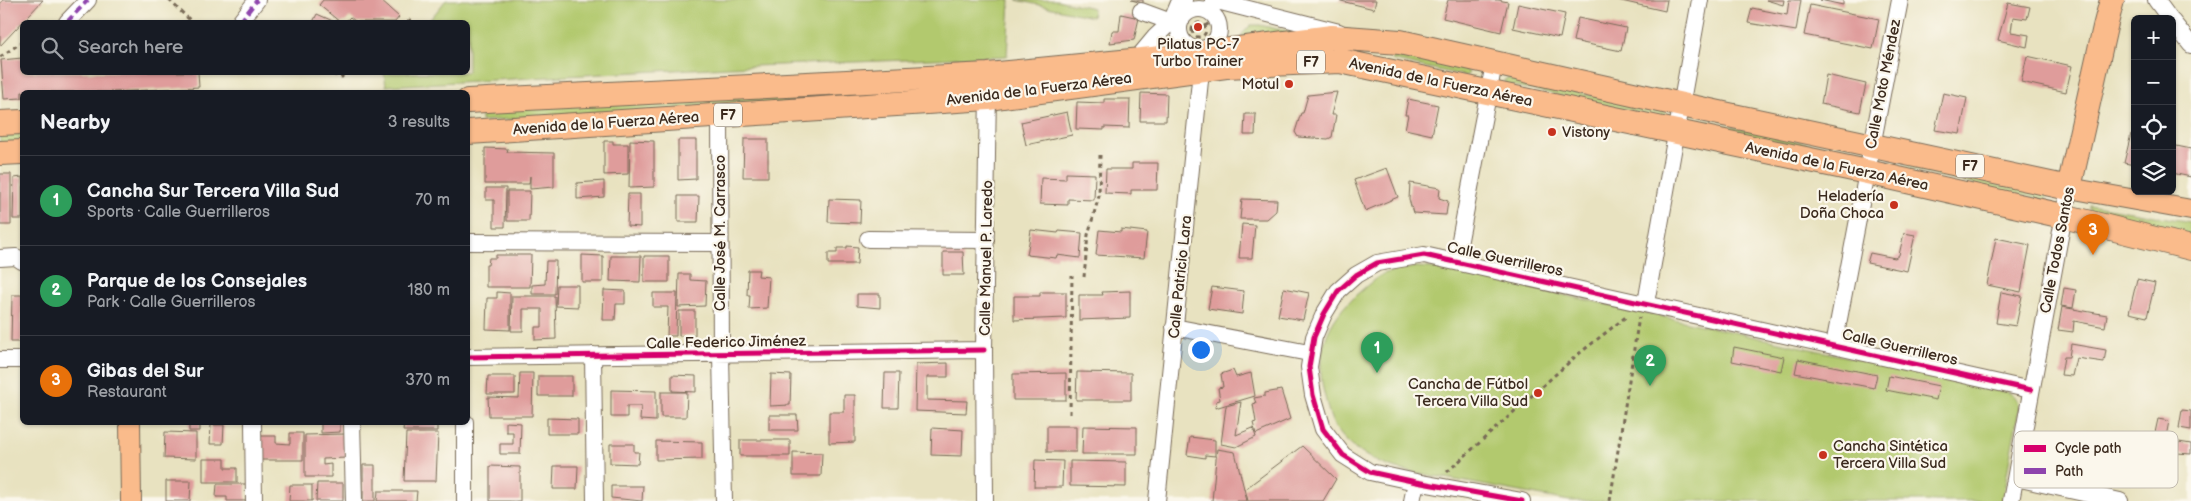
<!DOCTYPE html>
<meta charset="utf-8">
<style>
:root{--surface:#171b24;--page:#20242c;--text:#f1f3f6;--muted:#9ea1a6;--line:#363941;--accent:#c8321e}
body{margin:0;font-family:"Balsamiq Sans",sans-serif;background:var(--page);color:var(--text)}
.controls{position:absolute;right:15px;top:15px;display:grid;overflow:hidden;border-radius:8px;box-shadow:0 1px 4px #0004}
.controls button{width:45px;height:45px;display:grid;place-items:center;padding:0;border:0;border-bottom:1px solid var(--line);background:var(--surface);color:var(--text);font:25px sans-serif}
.you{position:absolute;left:1200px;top:349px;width:18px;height:18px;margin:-12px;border:4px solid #fff;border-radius:50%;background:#1a73e8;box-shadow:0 0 0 8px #1a73e833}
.badge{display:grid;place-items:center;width:32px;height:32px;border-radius:50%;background:var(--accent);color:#fff;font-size:16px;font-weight:700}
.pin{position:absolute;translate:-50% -41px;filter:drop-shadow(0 1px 2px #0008)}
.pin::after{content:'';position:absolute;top:26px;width:18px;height:15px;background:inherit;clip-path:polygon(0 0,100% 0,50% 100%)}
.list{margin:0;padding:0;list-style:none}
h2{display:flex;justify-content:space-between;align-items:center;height:65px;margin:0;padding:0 20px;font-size:21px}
h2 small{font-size:16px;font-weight:400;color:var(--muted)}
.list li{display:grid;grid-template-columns:32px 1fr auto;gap:15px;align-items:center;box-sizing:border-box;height:90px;padding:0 20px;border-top:1px solid var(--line)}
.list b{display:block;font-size:19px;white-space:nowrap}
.list p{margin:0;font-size:16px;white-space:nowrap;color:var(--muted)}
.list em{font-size:16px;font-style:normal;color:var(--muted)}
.icon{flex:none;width:28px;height:28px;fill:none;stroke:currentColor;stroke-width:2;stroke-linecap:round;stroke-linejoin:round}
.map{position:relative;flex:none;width:2191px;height:501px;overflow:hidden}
.search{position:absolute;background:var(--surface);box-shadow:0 1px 4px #0004;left:20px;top:20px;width:450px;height:55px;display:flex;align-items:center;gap:12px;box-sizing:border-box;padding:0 18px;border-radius:8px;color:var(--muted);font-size:19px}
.panel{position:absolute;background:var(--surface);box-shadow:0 1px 4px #0004;left:20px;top:90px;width:450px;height:335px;border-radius:8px}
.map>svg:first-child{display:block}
.green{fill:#b2c96e;stroke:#767a46}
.building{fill:#df9c9b}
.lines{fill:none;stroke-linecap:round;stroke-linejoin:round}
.minor-casing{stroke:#786a57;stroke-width:18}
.major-casing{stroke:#786a57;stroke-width:22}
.highway-casing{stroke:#786a57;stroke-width:26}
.path{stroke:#786a57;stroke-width:3;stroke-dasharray:4 4;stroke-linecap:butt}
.minor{stroke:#fff;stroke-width:16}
.major{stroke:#fabb8b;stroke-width:20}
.highway{stroke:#fabb8b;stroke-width:24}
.quiet{stroke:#8e44ad;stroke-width:4;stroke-dasharray:8 4;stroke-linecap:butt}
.cycleway-casing{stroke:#fbf7ec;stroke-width:8}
.cycleway{stroke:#d6006c;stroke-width:5}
.poi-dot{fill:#c8321e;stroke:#fbf7ec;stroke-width:2}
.labels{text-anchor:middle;stroke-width:4.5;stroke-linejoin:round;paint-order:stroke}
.shield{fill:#fbf7ec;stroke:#75685c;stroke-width:1}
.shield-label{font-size:14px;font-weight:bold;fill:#3b2a1e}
.poi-label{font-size:15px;fill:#3b2a1e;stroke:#fbf7ec;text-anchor:end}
.street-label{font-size:15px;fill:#3b2a1e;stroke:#fbf7ec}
.key{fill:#fbf7ec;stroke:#c1baae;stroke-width:1}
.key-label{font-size:14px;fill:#3b2a1e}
</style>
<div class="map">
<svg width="2191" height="501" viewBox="0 0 2191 501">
<rect width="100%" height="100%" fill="#fbf7ec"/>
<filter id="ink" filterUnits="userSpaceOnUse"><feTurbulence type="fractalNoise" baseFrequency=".02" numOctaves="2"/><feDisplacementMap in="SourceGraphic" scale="10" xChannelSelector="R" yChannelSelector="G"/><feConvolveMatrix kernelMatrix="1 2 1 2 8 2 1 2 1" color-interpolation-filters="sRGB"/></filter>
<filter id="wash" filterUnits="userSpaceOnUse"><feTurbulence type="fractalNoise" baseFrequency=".0096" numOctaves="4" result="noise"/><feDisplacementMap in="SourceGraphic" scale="20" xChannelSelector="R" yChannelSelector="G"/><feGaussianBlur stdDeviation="1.12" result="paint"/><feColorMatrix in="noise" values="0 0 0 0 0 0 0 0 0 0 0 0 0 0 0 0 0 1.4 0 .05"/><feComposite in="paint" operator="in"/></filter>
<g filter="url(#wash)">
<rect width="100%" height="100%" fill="#e8e2c0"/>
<path class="green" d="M446,0H1010L1007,56L728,67L386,86L384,73L468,72V22H428Z
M1017,0H1057L1093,8L1092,17Z
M1251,25H1260L1302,35L1243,39L1242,34Z
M1396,54L1466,69L1469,73L1466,76L1392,60V56Z
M1508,78L1665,111L1669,115L1664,118L1505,84L1504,80Z
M957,83L958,93L481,121V109Z
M1692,118L1855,154L1851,157L1693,124L1691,122Z
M22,129V142L0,144V130Z
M1888,160L2048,195V197L2044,200L1887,165Z
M2089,205L2191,222V236L2089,210Z
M1416,267L1445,269L2007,392C2016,396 2017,400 2019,409L2002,501H1570L1396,469C1372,461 1352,450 1337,430C1331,422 1328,410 1326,401C1313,356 1325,320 1362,290C1368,285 1375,278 1383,274C1393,270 1406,269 1416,267Z"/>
<g id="blocks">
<path class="building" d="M3,0H43L0,46V4Z
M323,0H380L399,17L395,22H356L350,17L345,22H340L319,5Z
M1131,0H1143V3Z
M1337,0H1376L1374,9Z
M1448,0H1498L1508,2L1501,32L1443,18Z
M1617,0H1667L1665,11Z
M1766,0H1784L1783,5Z
M1789,0H1801L1796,31L1748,23L1752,8L1787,15Z
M1820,0H1843V5Z
M2008,3L2030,7L2027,19L2013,17L2011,32L2029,35L2027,47L1998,40Z
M1518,4L1565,14L1560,38L1513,28Z
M1810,5L1879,19L1873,49L1804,35Z
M317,14L335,22H313Z
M1121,14L1139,18L1134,40L1110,43L1112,31H1119Z
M1578,18L1626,28L1621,51L1573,41Z
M2027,56L2072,66L2066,92L2021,82Z
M22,58V72H198L199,87L110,92H22V98L4,99L1,60Z
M1826,75L1866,84L1860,112L1821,104Z
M1337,92L1331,115H1336L1332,137L1328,139L1298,137L1295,132L1301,113H1303L1308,95Z
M1141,93L1167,94L1166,121H1140Z
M1943,93L1967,98L1960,134L1935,130Z
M1104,99H1130L1129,128L1104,127V130L1076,129L1077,102L1104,103Z
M1408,99L1438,105L1432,135L1405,129L1408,115H1405Z
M1067,112L1072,135L1026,145L1021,122Z
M1245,114H1256L1255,135H1244Z
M2131,134L2135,135V165L2124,163Z
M744,139H768V177H743Z
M630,140L654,141V187L629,188Z
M678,140H696V179L678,180Z
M604,141H613V144H628V174L604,175Z
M2172,145L2191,149V177L2172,173Z
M485,148L508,149L507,152L554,153V187L530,189V176L529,184H485Z
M1132,163H1158L1157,190H1131V194L1105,193L1106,169H1132Z
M1387,168L1398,197L1365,211L1354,180Z
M1066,173L1095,174L1094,200L1068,199V205L1040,204L1041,178L1066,179Z
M0,174H11V225H0Z
M22,177V219H13L14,178Z
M604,181V197L577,199V183Z
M1410,183L1440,188L1439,198L1448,201L1446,215L1413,213L1409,199Z
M486,188H506L505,227H494V200H486Z
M507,191H530L529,221H507Z
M628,194H640V227L627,226Z
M678,196H699L698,222H678Z
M829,199L861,200L860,223L828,222Z
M1242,199L1277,200L1276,211L1267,219H1240Z
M1242,224L1255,225L1252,258H1239Z
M1121,229L1147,232L1144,258L1096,255L1099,230L1121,232Z
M1031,230L1058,233L1059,231L1082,233L1080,258L1057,255L1056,258L1027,255Z
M1904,233L1915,235L1907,271L1867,263L1870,253L1895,258L1899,255Z
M1996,238L2030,245L2021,292L1987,285Z
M847,246L858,247L857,264H828V253H837V248H847Z
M943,252H963L964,275H943Z
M496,255H531L530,287H486V265H488L489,258H496Z
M582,255L603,256V282H582Z
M611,256H641L640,282L610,281Z
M644,256H669V282H644Z
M546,261H556L555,294H532V285L545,284Z
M748,270H759L758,276L769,277L767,308L749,309L750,295H747Z
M679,274H690V280L706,281L705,306L678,307Z
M2137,279L2155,283L2147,317L2129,313Z
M557,285H578V307L556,306Z
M1212,287L1244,291L1242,314L1208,309Z
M1284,288L1309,293L1303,320L1278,316Z
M2064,288L2076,290L2073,308L2061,306Z
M604,290L625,291V304H616L615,320H603Z
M1130,291V318L1079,320V295H1103L1102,292Z
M497,292L510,293V330L486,329L487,298H497Z
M1040,292H1066V318L1014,320V296H1040Z
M2001,292L2022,296L2016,326L1996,323Z
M653,293H677L676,336H667L668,307H653Z
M857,294H880V308L857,306Z
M12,295H22V342H11Z
M512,296H555L556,339L535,340V327H542V309H523V331H511Z
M2062,307L2107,315L2105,327L2074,321L2073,332L2058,330Z
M679,311H695V335L679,336Z
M2071,344L2106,350L2104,362L2076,358L2072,376L2061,375L2064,357H2069Z
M1734,347L1784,357L1781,371L1732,361Z
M1798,359L1877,375L1874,388L1795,373Z
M948,363V377H927V400L967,401L966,413L915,411L916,364Z
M1233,370L1236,377L1251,373L1255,396L1215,408L1216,401L1220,400L1218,388L1223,387L1221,374Z
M1077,372L1131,373V400H1076Z
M520,373H533L532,416H489L488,397L519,398Z
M885,373H899L898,408H884Z
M1066,373V400H1013V374Z
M771,374L791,375L790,405L770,406Z
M672,375L696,376V392L672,391Z
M488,376H515V394H487Z
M538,376H572V396H538Z
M1889,376L1939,386L1936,400L1886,390Z
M611,390L656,391V421L640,420L641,406H627V417H611Z
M1281,390L1290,419L1256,434L1253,423L1256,422L1253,404L1256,403L1254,398L1265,396V393Z
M661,392H687L686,417H661Z
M844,395H855V442L829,443V412H844Z
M1241,402L1236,435L1253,428L1256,437L1236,447L1221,444L1226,406Z
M2182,410L2191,411V430L2179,428Z
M769,415H797L798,430H769Z
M547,418L578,419V434H547Z
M2158,419L2169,421L2163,453L2151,451Z
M189,422H200V431H189Z
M321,422H340V432L321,433Z
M404,422H437V431H403Z
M506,422L521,423L520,454H500V444H513V432H506Z
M211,425H224L223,444H210Z
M1047,426H1076V452H1047Z
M1083,426L1137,427V454H1082Z
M932,428L963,430L962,456L931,455Z
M165,432L196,433V459L164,458Z
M290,433H303V460H261V436H276V443L290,444Z
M406,433H438L436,481H404Z
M345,434L346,458L323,459V465L331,464V477H305V435Z
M1190,437L1215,440V456L1205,455V458L1187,455Z
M740,440H790V456H740Z
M656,441L702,442V459L656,460Z
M2179,442L2191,444V454L2177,453Z
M610,444H634V452H639L638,464L610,463Z
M1302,446L1336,479L1323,501H1248L1245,489Z
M1217,449L1235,452L1247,501H1212Z
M793,452L822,453L821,476H793Z
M203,459H225V468H237V482H203Z
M1035,460L1063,461L1062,487H1034Z
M1070,461L1126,462V487L1070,486Z
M363,465H375V501H363Z
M490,466L520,467V501H490Z
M554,466H578L577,489H553Z
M166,481H191L190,501H166Z
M317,483H343V501H316Z
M217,484H246V501H227V497H216Z
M290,485H312V501H289Z
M611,486H643L642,501L611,498Z
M378,491H417L416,501H377Z"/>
</g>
</g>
<g filter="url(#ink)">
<use href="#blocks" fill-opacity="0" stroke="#786a57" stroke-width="1"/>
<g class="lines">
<g class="minor-casing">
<path id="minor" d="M1213,0L1339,32
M2156,0L2170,19
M1179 29a20 20 0 1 1 40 0a20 20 0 1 1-40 0Z
M1141,11L1171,22
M2172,21L2191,45
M67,22L88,0
M240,22L257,0
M1135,61L1155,37L1171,22L1179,3L1184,0
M720,116L721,355L724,501
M868,239L986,240
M468,242L720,243
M0,258L16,257L22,261
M1456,260L1494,64
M1646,303L1700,0
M1174,327L1309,353
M1834,345L1900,0
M593,355L595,501
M468,357L984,350
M0,360H22
M253,422L254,501
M352,422L354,501
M465,422V501
M2016,478L2120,501
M985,501L984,350L988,90
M1157,501L1202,61
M1412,501L1416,482
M1522,501L1416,482L1370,472L1343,455L1323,429L1313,395L1309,367L1314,337L1324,314L1338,291L1356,275L1377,263L1424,255L2031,390
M2011,501L2069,188"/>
</g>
<g class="major-casing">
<path id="major" d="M2069,188L2191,210
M130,422L131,501"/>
</g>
<g class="highway-casing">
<path id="highway" d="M468,101L988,75L1183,56L1332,37L1400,42L1682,105L2069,188L2105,27L2112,0
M0,123L22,122
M468,132L988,98L1226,66L1340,61L1867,172L2063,216L2191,248
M0,153L22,152"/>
</g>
<path class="path" d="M169,0L192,22
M408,22L414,17
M1192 30a7 7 0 1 1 14 0a7 7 0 1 1-14 0Z
M1205,26L1214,20
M0,57L22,42
M325,72L342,77L343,72
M1084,277L1088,235L1099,196L1100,155
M1070,414L1072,276
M1447,472L1576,356L1627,316
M1610,501L1639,317"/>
<use href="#minor" class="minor"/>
<use href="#major" class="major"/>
<use href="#highway" class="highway"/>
<path class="quiet" d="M67,22L88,0
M240,22L257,0"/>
<g class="cycleway-casing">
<path id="cycleway" d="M468,357L984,350
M1522,501L1416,482L1370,472L1343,455L1323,429L1313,395L1309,367L1314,337L1324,314L1338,291L1356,275L1377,263L1424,255L2031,390"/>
</g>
<use href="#cycleway" class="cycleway"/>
</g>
</g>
<g class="poi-dot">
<circle cx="1198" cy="27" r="5"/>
<circle cx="1289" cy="84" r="5"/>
<circle cx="1552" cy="132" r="5"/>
<circle cx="1894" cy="205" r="5"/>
<circle cx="1538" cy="393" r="5"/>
<circle cx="1823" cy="455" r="5"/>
</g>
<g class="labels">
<g class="shield">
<rect x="1297" y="50.5" width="28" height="23" rx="4"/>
<rect x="714" y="103.5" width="28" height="23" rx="4"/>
<rect x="1956" y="154.5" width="28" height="23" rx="4"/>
</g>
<g class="shield-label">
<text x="1311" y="67">F7</text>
<text x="728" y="120">F7</text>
<text x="1970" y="171">F7</text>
</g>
<g class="poi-label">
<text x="1198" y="49" text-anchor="middle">Pilatus PC-7<tspan x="1198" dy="17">Turbo Trainer</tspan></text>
<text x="1279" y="89">Motul</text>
<text x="1562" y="137" text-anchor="start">Vistony</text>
<text x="1884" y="201">Heladería<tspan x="1884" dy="17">Doña Choca</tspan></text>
<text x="1528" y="389">Cancha de Fútbol<tspan x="1528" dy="17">Tercera Villa Sud</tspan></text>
<text x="1833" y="451" text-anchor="start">Cancha Sintética<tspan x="1833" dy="17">Tercera Villa Sud</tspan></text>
</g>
<g class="street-label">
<text transform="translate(1441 82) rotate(12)" y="5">Avenida de la Fuerza Aérea</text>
<text transform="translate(1883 84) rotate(-79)" y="5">Calle Moto Méndez</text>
<text transform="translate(1039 89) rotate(-7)" y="5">Avenida de la Fuerza Aérea</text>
<text transform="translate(606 123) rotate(-4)" y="5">Avenida de la Fuerza Aérea</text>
<text transform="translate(1837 166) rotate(12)" y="5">Avenida de la Fuerza Aérea</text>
<text transform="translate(720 233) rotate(-90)" y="5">Calle José M. Carrasco</text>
<text transform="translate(2057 250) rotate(-79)" y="5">Calle Todos Santos</text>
<text transform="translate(986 258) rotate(-89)" y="5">Calle Manuel P. Laredo</text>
<text transform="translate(1505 259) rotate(12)" y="5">Calle Guerrilleros</text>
<text transform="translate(1180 277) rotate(-84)" y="5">Calle Patricio Lara</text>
<text transform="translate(726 342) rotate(-1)" y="5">Calle Federico Jiménez</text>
<text transform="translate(1900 347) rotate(13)" y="5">Calle Guerrilleros</text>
</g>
</g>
<rect x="2014" y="431" width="164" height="57" rx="8" class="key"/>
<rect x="2024" y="445" width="22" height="7" fill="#d6006c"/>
<rect x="2024" y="468" width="22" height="6" fill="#8e44ad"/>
<g class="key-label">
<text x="2055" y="453">Cycle path</text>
<text x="2055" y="476">Path</text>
</g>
</svg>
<div class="controls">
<button>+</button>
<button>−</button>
<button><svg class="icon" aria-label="locate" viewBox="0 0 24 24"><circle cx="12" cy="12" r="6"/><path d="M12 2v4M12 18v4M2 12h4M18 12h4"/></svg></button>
<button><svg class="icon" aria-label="layers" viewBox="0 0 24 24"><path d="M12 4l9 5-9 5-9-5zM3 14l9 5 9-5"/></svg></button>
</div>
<div class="you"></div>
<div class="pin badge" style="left:1377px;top:373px;background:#2e9e5b">1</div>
<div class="pin badge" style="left:1650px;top:386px;background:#2e9e5b">2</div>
<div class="pin badge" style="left:2093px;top:255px;background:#e8710a">3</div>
<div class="search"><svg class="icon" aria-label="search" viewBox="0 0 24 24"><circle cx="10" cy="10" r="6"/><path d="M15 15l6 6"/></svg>Search here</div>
<section class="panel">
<h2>Nearby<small>3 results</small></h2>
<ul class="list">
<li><span class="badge" style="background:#2e9e5b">1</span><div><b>Cancha Sur Tercera Villa Sud</b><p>Sports · Calle Guerrilleros</p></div><em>70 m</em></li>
<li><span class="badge" style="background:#2e9e5b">2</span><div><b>Parque de los Consejales</b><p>Park · Calle Guerrilleros</p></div><em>180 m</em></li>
<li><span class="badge" style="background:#e8710a">3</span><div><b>Gibas del Sur</b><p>Restaurant</p></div><em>370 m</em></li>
</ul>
</section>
</div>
